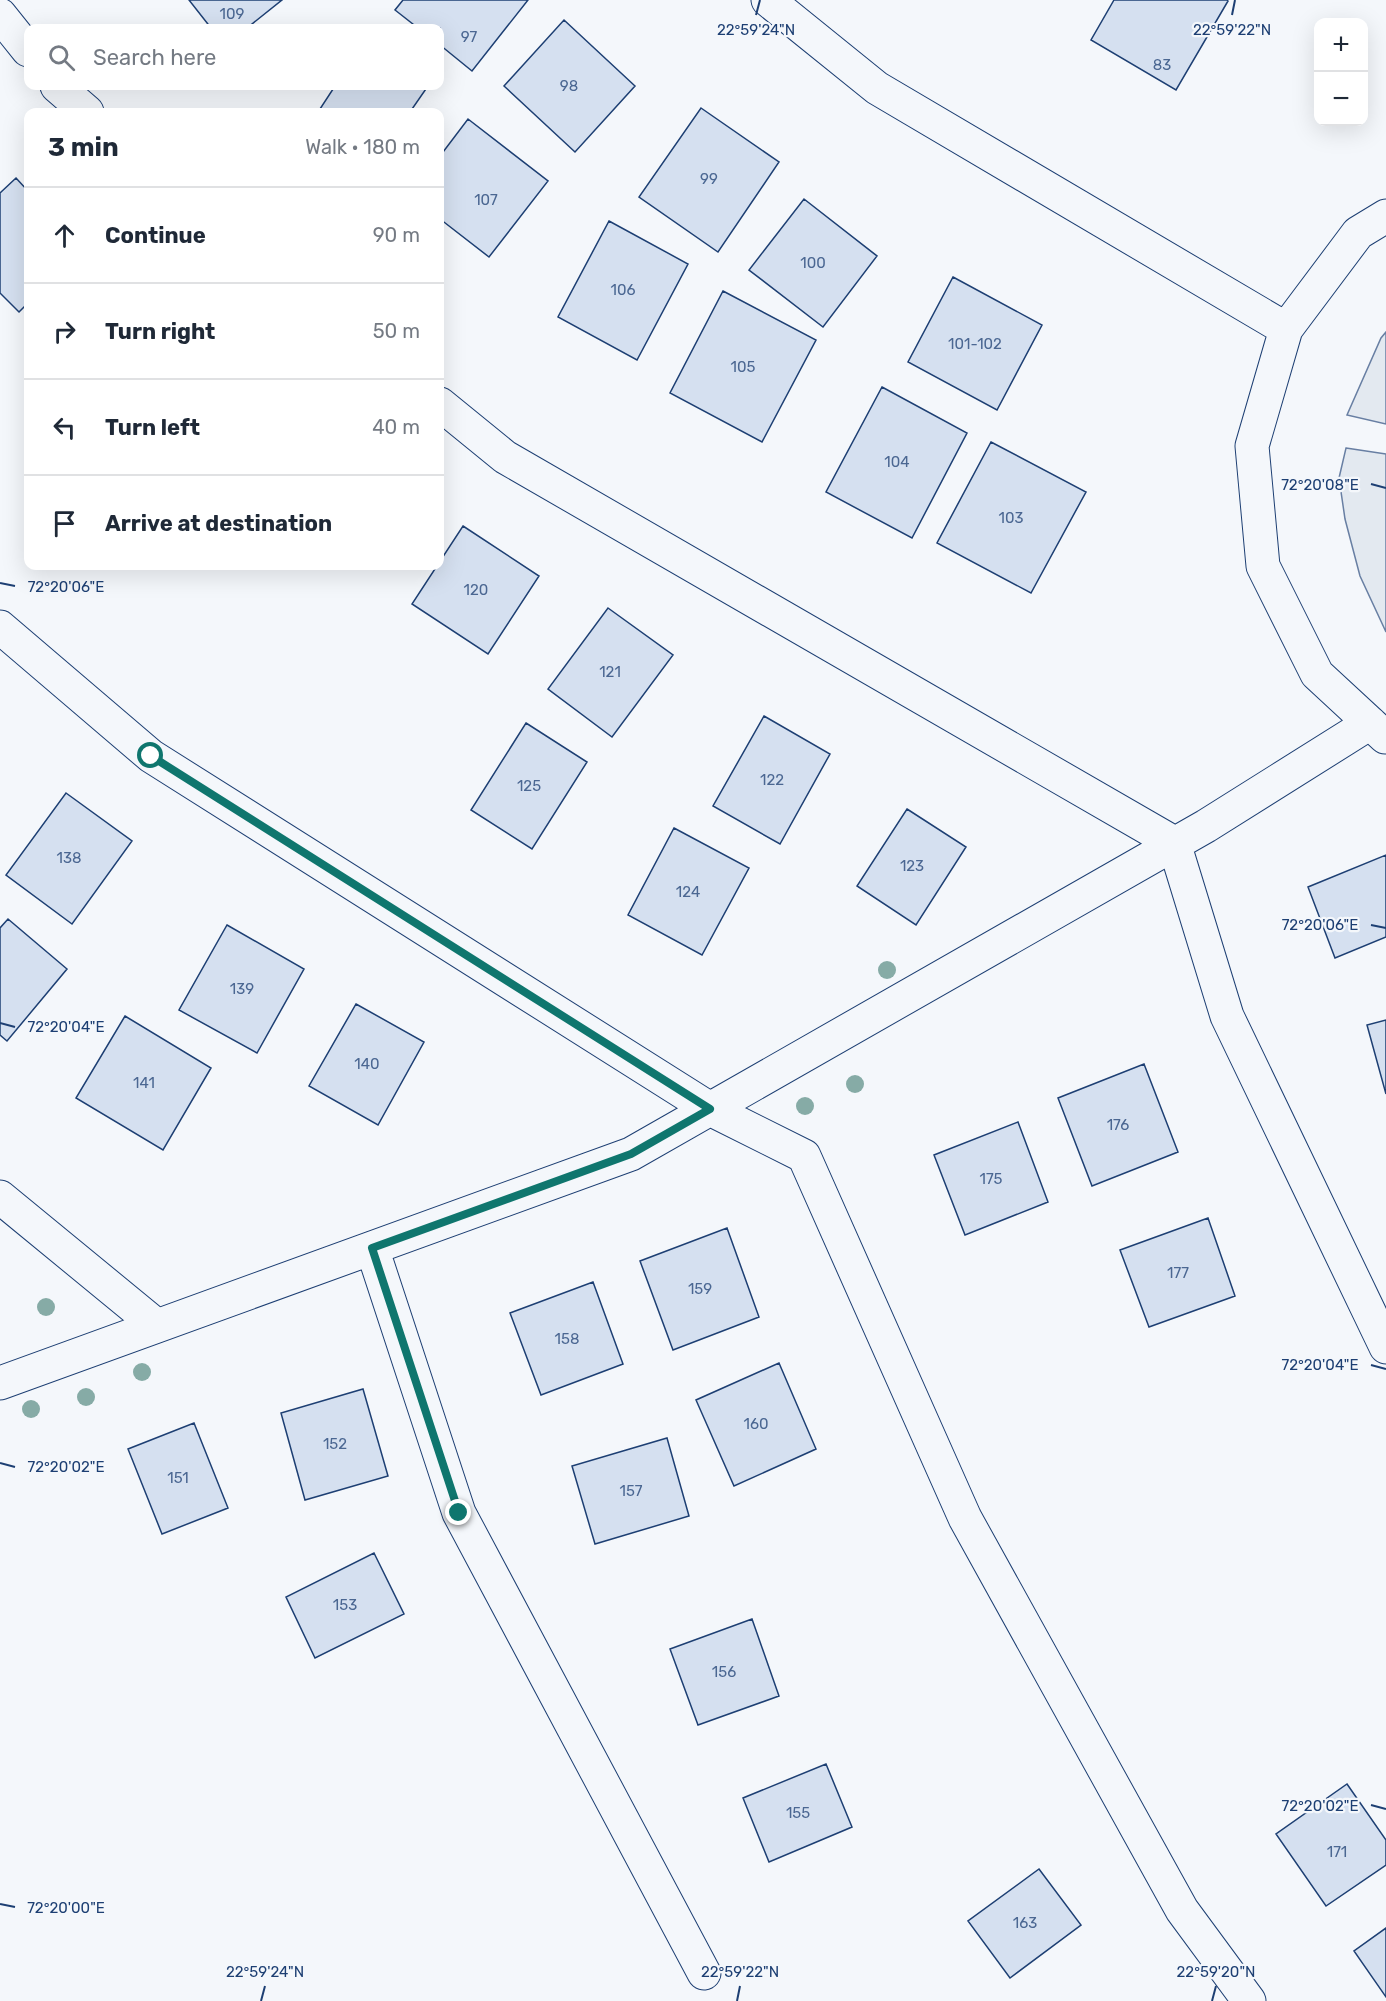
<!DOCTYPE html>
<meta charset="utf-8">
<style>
:root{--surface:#fff;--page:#f6f6f7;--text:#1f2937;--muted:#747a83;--line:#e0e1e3}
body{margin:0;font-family:Rubik,sans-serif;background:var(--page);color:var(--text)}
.controls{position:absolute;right:18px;top:18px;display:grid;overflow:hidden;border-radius:12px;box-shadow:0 6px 24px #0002}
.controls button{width:54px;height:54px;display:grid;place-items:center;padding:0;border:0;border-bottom:2px solid var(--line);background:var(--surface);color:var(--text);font:30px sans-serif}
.stop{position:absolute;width:18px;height:18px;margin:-14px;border:4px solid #0f766e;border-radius:50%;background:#fff}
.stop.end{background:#0f766e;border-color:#fff;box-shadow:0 2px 6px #0008}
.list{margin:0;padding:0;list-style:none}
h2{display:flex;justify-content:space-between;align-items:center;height:78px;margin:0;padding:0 24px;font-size:26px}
h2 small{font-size:20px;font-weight:400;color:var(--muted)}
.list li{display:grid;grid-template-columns:39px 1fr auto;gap:18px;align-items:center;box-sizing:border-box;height:96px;padding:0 24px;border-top:2px solid var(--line)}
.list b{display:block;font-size:22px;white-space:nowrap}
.list em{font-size:20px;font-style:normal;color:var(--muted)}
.icon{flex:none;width:33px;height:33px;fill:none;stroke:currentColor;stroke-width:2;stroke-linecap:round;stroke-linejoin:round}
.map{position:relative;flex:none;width:1386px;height:2001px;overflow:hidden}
.search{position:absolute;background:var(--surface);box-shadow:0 6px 24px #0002;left:24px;top:24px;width:420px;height:66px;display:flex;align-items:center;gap:15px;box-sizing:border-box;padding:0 21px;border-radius:12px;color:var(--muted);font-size:22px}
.panel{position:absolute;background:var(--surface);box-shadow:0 6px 24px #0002;left:24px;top:108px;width:420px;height:462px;border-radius:12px}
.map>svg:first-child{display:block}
.green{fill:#e3e9f0;stroke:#687fa3;stroke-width:1.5}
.building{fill:#d5e0f0;stroke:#1d3f73;stroke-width:1.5}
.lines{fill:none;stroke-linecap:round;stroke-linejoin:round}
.minor-casing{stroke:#1d3f73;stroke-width:35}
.minor{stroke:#f4f7fb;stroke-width:33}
.tree{fill:#86aba6}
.route{stroke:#0f766e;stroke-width:8}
.ticks{fill:none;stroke:#1d3f73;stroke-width:2}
.labels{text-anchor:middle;stroke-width:4.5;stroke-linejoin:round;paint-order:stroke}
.number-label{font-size:15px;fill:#4b6792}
.ticks-label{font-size:15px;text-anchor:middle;fill:#1d3f73;stroke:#f4f7fb;stroke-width:4.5;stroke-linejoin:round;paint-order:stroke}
</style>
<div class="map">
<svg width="1386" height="2001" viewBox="0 0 1386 2001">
<rect width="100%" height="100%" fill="#f4f7fb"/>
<path class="green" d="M1386,332V424L1347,415L1381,338Z
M1346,448L1386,454V632L1360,576L1345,519L1339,478Z"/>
<path class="building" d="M189,0H282L247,28H211Z
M403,0H528L472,71L440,45V28H418L395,10Z
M1114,0H1227L1228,1L1176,90L1091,40Z
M564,20L635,86L575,152L504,86Z
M335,86H428L410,112H318Z
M701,108L779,162L718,252L639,197Z
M468,119L548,181L489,257L440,219V156Z
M16,178L28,191V303L19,312L0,293V193Z
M804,199L877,256L823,327L749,270Z
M609,221L688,264L637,360L558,317Z
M953,277L1042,325L997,410L908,362Z
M723,291L816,340L762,442L670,393Z
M882,387L967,433L912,538L826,492Z
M991,442L1086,492L1031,593L937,543Z
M463,526L539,576L488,654L412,604Z
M608,608L673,655L612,737L548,689Z
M764,716L830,754L780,844L713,806Z
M526,723L587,762L532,849L471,810Z
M66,793L132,841L72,924L6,875Z
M907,809L966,847L916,925L857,886Z
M674,828L749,868L702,955L628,915Z
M1386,855V937L1335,958L1308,887Z
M8,919L67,969L7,1041L0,1035V928Z
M227,925L304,969L257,1053L179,1010Z
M356,1004L424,1042L378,1125L309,1086Z
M125,1016L211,1068L163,1150L76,1098Z
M1386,1020V1094L1367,1025Z
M1144,1064L1178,1152L1092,1186L1058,1098Z
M1018,1122L1048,1202L965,1235L934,1155Z
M1208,1218L1235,1296L1149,1327L1120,1250Z
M727,1228L759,1317L673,1350L640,1261Z
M593,1282L623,1364L541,1395L510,1313Z
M779,1363L816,1449L734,1486L696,1400Z
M363,1389L388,1476L305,1500L281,1413Z
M194,1423L228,1508L162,1534L128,1449Z
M667,1438L689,1516L595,1544L572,1466Z
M374,1553L404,1614L315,1658L286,1597Z
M752,1619L779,1696L698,1725L670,1649Z
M826,1764L852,1827L769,1862L743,1798Z
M1347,1784L1386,1840V1865L1326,1906L1276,1834Z
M1039,1869L1081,1925L1010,1978L968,1921Z
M1386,1928V1997L1354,1951Z"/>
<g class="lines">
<g class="minor-casing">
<path id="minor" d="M768,0L877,88L1286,329
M0,15L28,50
M57,86L87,112
M440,404L505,457L1174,843L1227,1016L1386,1347
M0,627L151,756L710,1109L804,1156L965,1518L1182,1910L1249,2001
M1385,737L1317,674L1263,566L1252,446L1286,329L1358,233L1386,216
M0,1197L157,1326
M372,1248L459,1513L704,1973
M0,1383L631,1154L1206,826L1370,723"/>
</g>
<use href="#minor" class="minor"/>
</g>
<g class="tree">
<circle cx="887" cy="970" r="9"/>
<circle cx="855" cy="1084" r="9"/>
<circle cx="805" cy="1106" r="9"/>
<circle cx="46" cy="1307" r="9"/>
<circle cx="142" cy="1372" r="9"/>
<circle cx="86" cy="1397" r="9"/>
<circle cx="31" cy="1409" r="9"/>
</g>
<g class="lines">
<path class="route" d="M151,756L710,1109L631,1154L372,1248L459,1513"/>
</g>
<path class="ticks" d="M756,15L760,0M1232,15L1235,0M1371,484L1386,488M0,583L15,586M1371,925L1386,928M0,1023L15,1027M1371,1365L1386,1369M0,1463L15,1467M1371,1805L1386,1809M0,1904L15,1907M261,2001L265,1986M737,2001L740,1986M1212,2001L1216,1986"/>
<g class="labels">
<g class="number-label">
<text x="232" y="19">109</text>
<text x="469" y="42">97</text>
<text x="1162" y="70">83</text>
<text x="569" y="91">98</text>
<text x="709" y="184">99</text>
<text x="486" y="205">107</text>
<text x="813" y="268">100</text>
<text x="623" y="295">106</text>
<text x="975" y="349">101-102</text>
<text x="743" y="372">105</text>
<text x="897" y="467">104</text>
<text x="1011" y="523">103</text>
<text x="476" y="595">120</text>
<text x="610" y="677">121</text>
<text x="772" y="785">122</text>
<text x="529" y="791">125</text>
<text x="69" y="863">138</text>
<text x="912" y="871">123</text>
<text x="688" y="897">124</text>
<text x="242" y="994">139</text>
<text x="367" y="1069">140</text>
<text x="144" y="1088">141</text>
<text x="1118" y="1130">176</text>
<text x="991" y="1184">175</text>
<text x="1178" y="1278">177</text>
<text x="700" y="1294">159</text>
<text x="567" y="1344">158</text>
<text x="756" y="1429">160</text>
<text x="335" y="1449">152</text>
<text x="178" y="1483">151</text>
<text x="631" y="1496">157</text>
<text x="345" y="1610">153</text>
<text x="724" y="1677">156</text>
<text x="798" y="1818">155</text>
<text x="1337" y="1857">171</text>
<text x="1025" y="1928">163</text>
</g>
</g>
<g class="ticks-label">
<text x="756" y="35">22°59'24"N</text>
<text x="1232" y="35">22°59'22"N</text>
<text x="1320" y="490">72°20'08"E</text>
<text x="66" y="592">72°20'06"E</text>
<text x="1320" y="930">72°20'06"E</text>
<text x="66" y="1032">72°20'04"E</text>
<text x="1320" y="1370">72°20'04"E</text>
<text x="66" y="1472">72°20'02"E</text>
<text x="1320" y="1811">72°20'02"E</text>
<text x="66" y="1913">72°20'00"E</text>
<text x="265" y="1977">22°59'24"N</text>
<text x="740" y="1977">22°59'22"N</text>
<text x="1216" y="1977">22°59'20"N</text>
</g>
</svg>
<div class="controls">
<button>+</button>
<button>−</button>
</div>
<div class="stop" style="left:151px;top:756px"></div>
<div class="stop end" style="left:459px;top:1513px"></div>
<div class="search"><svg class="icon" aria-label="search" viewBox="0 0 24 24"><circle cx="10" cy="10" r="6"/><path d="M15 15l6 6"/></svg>Search here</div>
<section class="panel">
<h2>3 min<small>Walk · 180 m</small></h2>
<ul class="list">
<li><svg class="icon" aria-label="ahead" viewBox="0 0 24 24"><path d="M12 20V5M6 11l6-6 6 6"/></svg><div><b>Continue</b></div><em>90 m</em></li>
<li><svg class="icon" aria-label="right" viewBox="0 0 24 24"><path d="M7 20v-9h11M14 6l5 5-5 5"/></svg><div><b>Turn right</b></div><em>50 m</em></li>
<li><svg class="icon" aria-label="left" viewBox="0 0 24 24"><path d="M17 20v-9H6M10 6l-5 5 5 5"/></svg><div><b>Turn left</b></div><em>40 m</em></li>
<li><svg class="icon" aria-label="arrive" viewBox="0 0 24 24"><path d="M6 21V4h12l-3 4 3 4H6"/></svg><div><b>Arrive at destination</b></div></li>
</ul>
</section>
</div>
